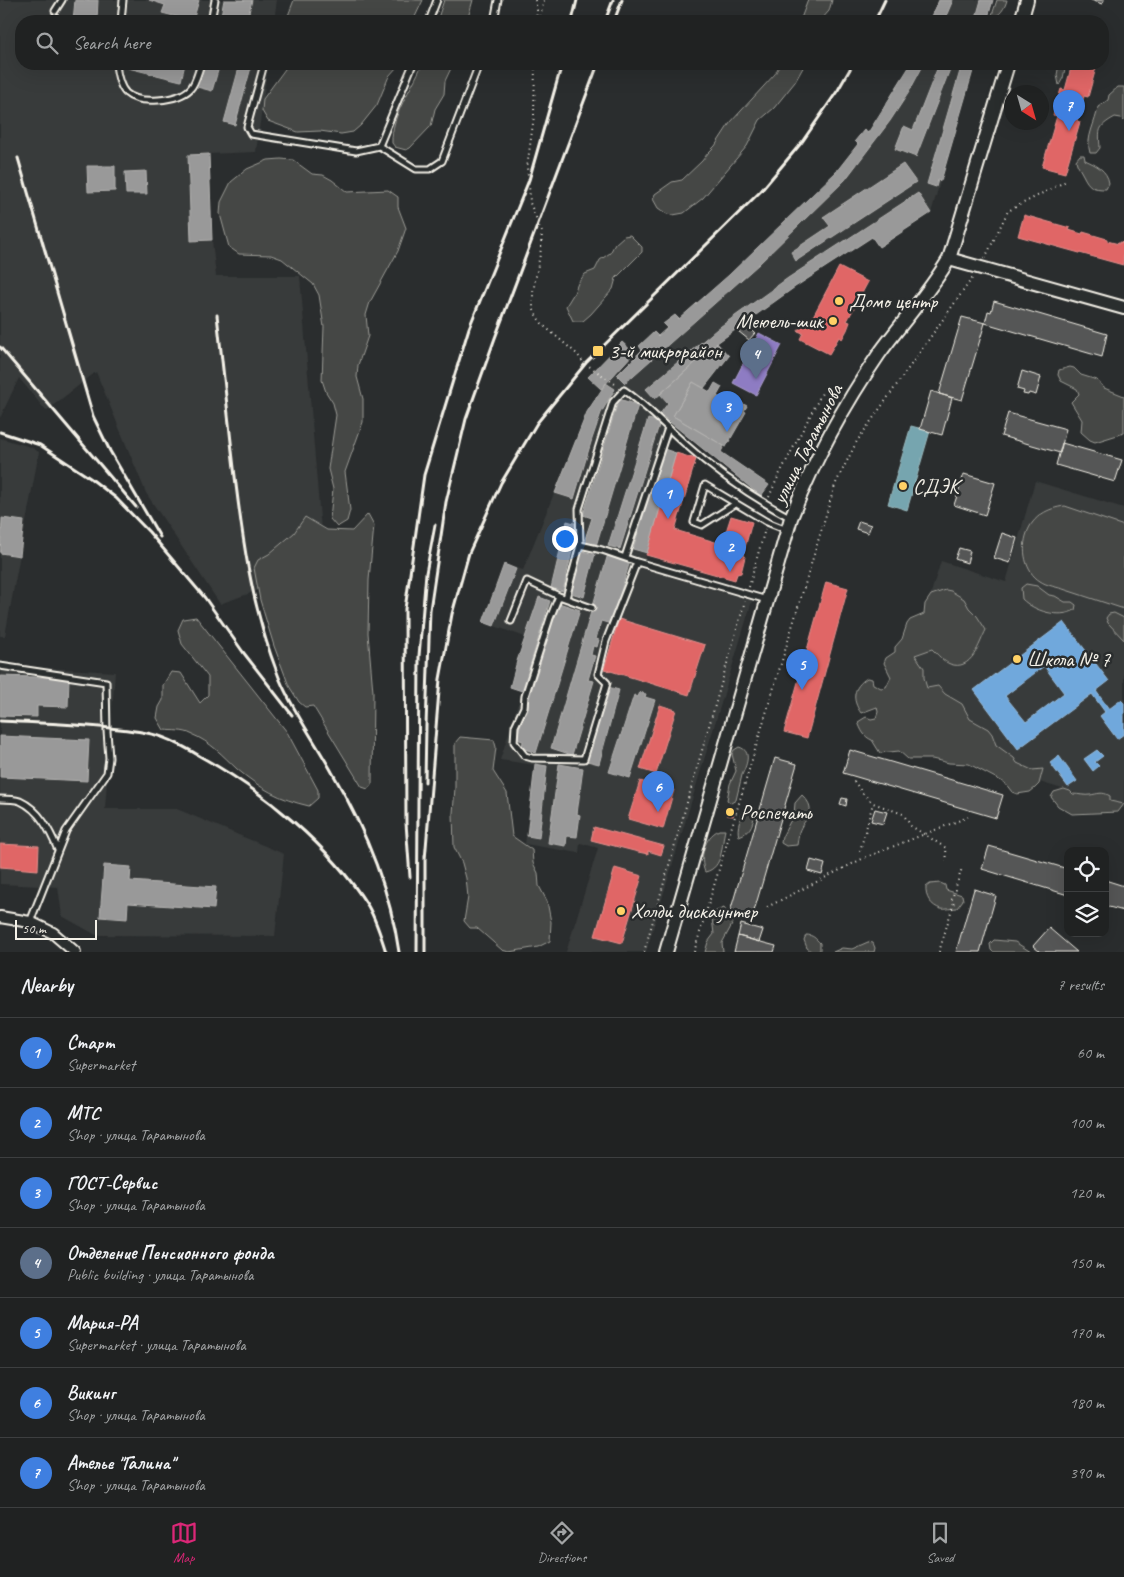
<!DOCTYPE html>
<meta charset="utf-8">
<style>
:root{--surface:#202222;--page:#2d2f2f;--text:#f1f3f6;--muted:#a2a4a5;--line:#3d3f40;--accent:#db2777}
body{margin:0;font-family:Caveat,sans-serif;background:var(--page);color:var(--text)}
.controls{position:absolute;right:15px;bottom:15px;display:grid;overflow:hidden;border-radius:10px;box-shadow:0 5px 20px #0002}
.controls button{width:45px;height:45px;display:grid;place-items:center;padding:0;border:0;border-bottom:1px solid var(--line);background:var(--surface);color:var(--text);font:25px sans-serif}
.compass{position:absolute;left:1004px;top:85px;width:45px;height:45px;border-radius:50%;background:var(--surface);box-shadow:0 5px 20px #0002;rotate:143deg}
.scale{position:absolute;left:15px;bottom:12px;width:82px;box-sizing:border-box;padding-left:5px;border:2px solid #f4f1e8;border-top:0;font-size:14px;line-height:18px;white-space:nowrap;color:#f4f1e8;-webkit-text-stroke:4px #2a2d2e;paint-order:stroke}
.you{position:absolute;left:564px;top:538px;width:18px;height:18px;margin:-12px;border:4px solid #fff;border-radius:50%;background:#1a73e8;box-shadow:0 0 0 8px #1a73e833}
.badge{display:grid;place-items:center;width:32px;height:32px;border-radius:50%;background:var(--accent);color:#fff;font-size:16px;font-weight:700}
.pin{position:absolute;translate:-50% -41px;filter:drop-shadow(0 1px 2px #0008)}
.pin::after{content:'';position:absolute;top:26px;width:18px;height:15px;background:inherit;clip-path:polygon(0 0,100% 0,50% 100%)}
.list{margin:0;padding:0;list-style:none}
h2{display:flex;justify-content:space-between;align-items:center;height:65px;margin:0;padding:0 20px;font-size:21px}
h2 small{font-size:16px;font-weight:400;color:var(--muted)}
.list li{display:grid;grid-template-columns:32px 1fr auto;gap:15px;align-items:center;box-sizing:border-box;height:70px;padding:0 20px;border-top:1px solid var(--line)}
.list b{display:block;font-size:19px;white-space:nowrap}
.list p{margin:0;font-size:16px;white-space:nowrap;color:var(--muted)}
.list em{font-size:16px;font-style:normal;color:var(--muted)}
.icon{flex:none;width:28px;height:28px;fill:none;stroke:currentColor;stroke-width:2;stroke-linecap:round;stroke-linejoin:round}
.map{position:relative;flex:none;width:1124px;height:952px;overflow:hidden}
.search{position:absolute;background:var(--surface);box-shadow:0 5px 20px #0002;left:15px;right:15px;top:15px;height:55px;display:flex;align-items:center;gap:12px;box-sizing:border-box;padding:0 18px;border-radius:20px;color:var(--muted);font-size:19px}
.sheet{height:555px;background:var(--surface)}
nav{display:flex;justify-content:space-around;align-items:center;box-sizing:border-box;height:70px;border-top:1px solid var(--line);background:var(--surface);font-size:14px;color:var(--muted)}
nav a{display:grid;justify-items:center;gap:2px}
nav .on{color:var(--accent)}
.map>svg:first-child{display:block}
.built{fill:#373a3a}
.green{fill:#444645;stroke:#9c9c96}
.shops{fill:#e06666;stroke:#e6908d}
.offices{fill:#8e7cc3;stroke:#ad9fce}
.schools{fill:#6fa8dc;stroke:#97bee0;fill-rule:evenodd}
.public{fill:#76a5af;stroke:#9cbcc0}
.industry{fill:#999;stroke:#b4b3b1}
.building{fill:#555756;stroke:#f4f1e8}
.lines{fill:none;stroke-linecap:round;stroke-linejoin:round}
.service-casing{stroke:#f4f1e8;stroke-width:9}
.minor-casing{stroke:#f4f1e8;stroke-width:14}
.tertiary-casing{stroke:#f4f1e8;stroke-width:16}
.path{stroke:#f4f1e8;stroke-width:2;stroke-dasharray:1 4;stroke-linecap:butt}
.service{stroke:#2a2d2e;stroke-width:5}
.minor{stroke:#2a2d2e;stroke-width:10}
.tertiary{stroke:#2a2d2e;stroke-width:12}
.rail{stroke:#f4f1e8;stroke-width:3}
.poi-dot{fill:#ffd166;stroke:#2a2d2e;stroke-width:2}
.labels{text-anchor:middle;stroke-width:5;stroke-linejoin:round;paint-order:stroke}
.poi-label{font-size:21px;fill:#f4f1e8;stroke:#2a2d2e;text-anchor:start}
.street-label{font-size:21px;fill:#f4f1e8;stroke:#2a2d2e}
</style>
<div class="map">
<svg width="1124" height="952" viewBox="0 0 1124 952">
<rect width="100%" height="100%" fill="#2a2d2e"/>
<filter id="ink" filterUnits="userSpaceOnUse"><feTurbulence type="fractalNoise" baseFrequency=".02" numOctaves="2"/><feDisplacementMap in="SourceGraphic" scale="10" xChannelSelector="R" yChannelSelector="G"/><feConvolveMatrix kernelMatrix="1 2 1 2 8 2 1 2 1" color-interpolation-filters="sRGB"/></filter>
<g filter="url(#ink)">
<path class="built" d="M0,0H277L274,21H21V64H268L256,152L209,154L212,240L216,276H300L324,567L220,604L146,493L96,372L46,411L19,378L0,418Z
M939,0H993L987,21H930Z
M911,64H975L931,213L879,247L872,237L795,287L717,343L660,394L668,403L677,427L664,448L676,453L642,568L752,601L646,952H566L598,848L580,843L579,853L525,844L535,765L500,760L522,691L510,687L525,637L483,622L504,564L523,570L587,412L606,383L615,373L617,374L642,350L639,346L654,332L658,336L667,328L663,324L675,315L679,319L729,275L836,172L858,144L855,141L864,130L868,132Z
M0,438L31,447L39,452L5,636H0Z
M1035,481L1124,508V808L886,735L941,561L1006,582Z
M0,665L115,672L105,809H177L284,854L275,936L96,935L62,916L58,887L0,884Z"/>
<path class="green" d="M294,0H423L413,21H286Z
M444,0H473L467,21H437Z
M808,0H832L829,11L820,21H800Z
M997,0H1007C1005,8 1000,16 991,18Z
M287,64H398L397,67L389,76L377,105L361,125L353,132L341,134L320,131L298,132L268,121L262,111L263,99L285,69Z
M422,64H453L445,81L444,94L435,109L431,126L410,148L406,150L395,147L392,143C391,114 412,90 422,64Z
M780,64H805L795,82L774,108L760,120L747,146L703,198L684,213L673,215L667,214L658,208L653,199L655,194L672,182L682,180L702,161L708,153L715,146L730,123L775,74Z
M1059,64H1066L1063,78L1059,85L1057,75Z
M1118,87H1124V121L1121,118L1115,117C1097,127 1099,130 1100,148L1096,153H1090C1085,138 1096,122 1098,107L1108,100L1109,95Z
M1080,155H1084L1085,160C1096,165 1107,170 1109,183L1106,189C1092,189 1089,187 1083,175C1080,169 1077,166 1076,160Z
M281,159L293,160L312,174L323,175L332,180L347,192L388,190L398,197V207L406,228L398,251L370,302L366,315L368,336L358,365L357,377L363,399V422L345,472L350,510L347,521L337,527L330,519L333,489L328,469L336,415L333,403L326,392L322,380L324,327L319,295L313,284L282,259L271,255L239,254L229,247L220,214L221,202L231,182L247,169L268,160Z
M630,235L642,247V252L616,278L613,289L591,314L583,321H573L566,306L574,293L578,283L585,274L595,270L600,260L610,253L615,244L624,236Z
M1070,367L1074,368L1081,375L1097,380L1104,388L1124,396V433L1095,442L1090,440L1081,432L1082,420L1071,402L1079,394L1077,389L1061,381L1058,375L1059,370Z
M1065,506L1124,526V609C1105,603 1085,596 1066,590C1058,587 1047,586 1040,581C1025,572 1021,549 1027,533C1033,516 1048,508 1065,506Z
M368,514L374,525L369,580L368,633L373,692L372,784L368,789L362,787L313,706L305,707L299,702L289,686L274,646L260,600L254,568L258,560L269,554L294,533L305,517L327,530L352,531Z
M1026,584L1037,586L1049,595L1055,596L1065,602H1072L1076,605L1075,610C1059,619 1034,611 1022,599L1021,588Z
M946,590L951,591L964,599L969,608L977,616L986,630C979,643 972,672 950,664C944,662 937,654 932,649L915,655L924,668V678L927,688L938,686L945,694L962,704L970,719L988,729L992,734L996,745L1014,758L1017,763L1032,770L1043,769L1039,784L1035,788L1030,792L1017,794L1012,792L1005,783L969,764L949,763L932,759H908L899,751L880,753L872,740C864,737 861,730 858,722L866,717L871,719L876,718L878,712L877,707L861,713C851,699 853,687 867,678L872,679L873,684L881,688L886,687L891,677L884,663L886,658L895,652V647L902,639L907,624L910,620L924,614L925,604L931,595Z
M1114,613L1124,618V640L1108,623L1106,618L1109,614Z
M196,617L287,732L318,790V798L309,806C279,799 261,789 237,769C222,755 211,742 191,734C184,730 173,731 164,730L157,718L159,707L163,700V685L171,672L181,673L200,703L208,695V677L182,644L178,630L183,619Z
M460,737L494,740L496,747L493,771L507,793L512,836L532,850L533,863L538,873L539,886L547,901L551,922L550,941L538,947L509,952L502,950L477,928H470L464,921L468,897L466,878L462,863L454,847L453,813L455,788V743Z
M739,747C753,751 746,766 742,775C740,783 738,792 736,800L731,803L727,800L730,784L736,771L732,754L734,750Z
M1064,789L1070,791L1073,794C1079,794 1085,796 1090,795C1098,794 1102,791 1110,796V801L1124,804L1118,812L1072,814L1058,806L1051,797L1054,792Z
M802,795C820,812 803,819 799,832C798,836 798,841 797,845L786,846L781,843L782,837L794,814L795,803Z
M751,806L755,809C754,821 752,832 739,836C736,828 741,816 746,807Z
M719,830H725C721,845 724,868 705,872C699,858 704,837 719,830Z
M940,883L945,885L946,890L962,895L963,900L957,908C952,908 945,910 941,909C931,906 925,897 926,887L930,884Z
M724,908L733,923L722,943L723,952H705L708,942L714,934L712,918L714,912Z
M806,935C813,935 815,938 820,943V951L812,952L807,948L804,940Z
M994,940L1015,942L1031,952H993L991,950L990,944Z
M868,942L873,943L875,948L874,952H833L842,948L852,949Z"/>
<path class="shops" d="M1072,64H1097L1088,97L1084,96L1077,121L1080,122L1065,173L1042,167L1057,116L1053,115L1061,89L1065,90Z
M1024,215L1070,228L1069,230L1082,234L1083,232L1107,239V241L1119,244V242L1124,243L1123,265L1018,236Z
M839,267L868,282L847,321L850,322L847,330L842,339L839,337L829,354L800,339L803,333L798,331L804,319L810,322Z
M676,453L696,459L675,530L722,544L731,516L752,522L743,555L745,557L741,573L737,574L735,580L646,555Z
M826,582L848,588L807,738L784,732Z
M619,619L705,645L689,695L604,669Z
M660,705L676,710L656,774L640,769Z
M640,781L674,790L663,829L628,819Z
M728,807L734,809L733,816L727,815Z
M594,827L664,846L661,855L648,851V854L638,852L591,840Z
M0,844L39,846L38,870L0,867Z
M615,868L642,876L622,943L595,936Z"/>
<path class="offices" d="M759,333L782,345L756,395L733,383Z"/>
<path class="schools" d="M1064,622L1109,681L1096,691L1109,709L1121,700L1124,703V734L1117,739L1100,716L1105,712L1092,694L1018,749L974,690ZM1044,666L1064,693L1026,722L1005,696Z
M1097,750L1103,756L1095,762L1099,766L1093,771L1084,759Z
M1059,756L1077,781L1068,787L1050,763Z"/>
<path class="public" d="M911,426L930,431L907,510L888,504Z"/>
<path class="industry" d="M75,0H98L97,21H73Z
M149,0H199L193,21L162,13L165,5Z
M224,0H252L247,21L221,15Z
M939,0H953L944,21H930Z
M981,0H993L987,21H975Z
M140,17L159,21H139Z
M129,64H185L181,81L128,68Z
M203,64H220L212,91L197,87Z
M240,64H252L235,125L224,122Z
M911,64H924L909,92L890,121L845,180L759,264L625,383L617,375L642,350L639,346L654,332L658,336L667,328L663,324L675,315L679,319L729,275L836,172L858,144L855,141L864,130L868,133Z
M939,64H952L916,157L895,149L904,126L913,130Z
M962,64H975L941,181L938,180L936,187L927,184Z
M209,154L212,240L191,241L188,155Z
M903,164L916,182L796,261L791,252L830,226L823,217Z
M87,166H115V191L88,192Z
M146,171L147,194H126L125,172Z
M918,193L931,213L879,247L872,237L795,287L717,343L655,399L646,389L717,329L788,278Z
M622,342L634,353L601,389L588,377Z
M717,343L729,356L704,388L693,382L673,416L724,446L721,452L769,485L761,496L660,414L668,403L660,394Z
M693,382L710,392L715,383L722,387L717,396L726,401L729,396L747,406L744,411L746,412L726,447L673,416Z
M606,383L615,389L601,413L592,439L574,499L555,493L587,412Z
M619,399L638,405L596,546L584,542L592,518L583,515Z
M648,419L660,422L620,549L608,546Z
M664,449L676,453L647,553L633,549Z
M2,518L24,521L20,556L0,553Z
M567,521L578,524L563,591L551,588Z
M582,551L595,554L584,597L571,593Z
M608,554L630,561L611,624L601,621L596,639L599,640L597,647L593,646L591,655L595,656L588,680L594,681L572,755L551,748Z
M504,564L516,569L494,626L483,622Z
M539,597L550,601L522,691L510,687L517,661Z
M559,603L580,610L536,753L522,748L523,741L516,739Z
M0,676L69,678L68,707L37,706V717L0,716Z
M608,687L619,690L599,764L587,761Z
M640,692L646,694L645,697L655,700L630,778L609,772L634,695L638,697Z
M0,736L89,740L87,781L0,777Z
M535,764L547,766L539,838L527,836Z
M559,764L583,768L577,814L580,815L577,837L567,836L566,846L548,843Z
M104,865L131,867L130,881L216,887L214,909L128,903L127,919L100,917Z"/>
<path class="building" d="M1091,0H1104L1102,4Z
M994,301L1107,334L1102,357L985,323L988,311L991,312Z
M962,317L985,323L962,400L939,394Z
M745,324L755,333L749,340L738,331Z
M1022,371L1041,377L1036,395L1029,393L1028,395L1023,394L1024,391L1017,389Z
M931,391L952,398L942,435L920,429Z
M1008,413L1066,429L1060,453L1001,436Z
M1062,443L1122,460L1115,482L1056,465Z
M964,474L995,483L985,515L954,505Z
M859,521L871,525L868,533L856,529Z
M1002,533L1017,538L1010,563L994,558Z
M959,548L970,551L967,563L955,559Z
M850,750L1003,795L996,818L843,773Z
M775,758L797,764L752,918L730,912Z
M842,798L847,799L846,806L840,804Z
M875,809L887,812L883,824L871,821Z
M989,846L1068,869V895L982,869Z
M811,860L825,864L822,875L808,871Z
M1105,880L1124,886V911L1105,906Z
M974,889L996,896L980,952H956Z
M741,924L763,930L759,942L738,936Z
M1049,928L1077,952H1040L1033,946Z
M738,936L776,946L774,952H734Z"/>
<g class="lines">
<g class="service-casing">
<path id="service" d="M55,11L62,0
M121,21L123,0
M211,21L215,0
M429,21L437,0
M494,21L498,0
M116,64C117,73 119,86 126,93C139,105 178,101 190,89C196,83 198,72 201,64
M264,64L247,127L251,134L356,151L379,146
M413,64L379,146L416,169H430L442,161L479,64
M735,504L702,525L694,522L705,485L767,522L787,530
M580,545L602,550L637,562L767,600
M625,557L668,428
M559,596L550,618L525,696L524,707L515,726L514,742L525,756L532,758L584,759L607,683L598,674L606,641L637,562
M566,598L580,545L579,509L613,402L624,390C646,405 664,425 684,443C717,473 752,497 791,518
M511,621L527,581L559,596L592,608
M0,666L106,682L107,731L109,758L107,773L66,831L30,922
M0,799C6,799 14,799 20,801C40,810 50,831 58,850"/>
</g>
<g class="minor-casing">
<path id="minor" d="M0,917L30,922L53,933L75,952"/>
</g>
<g class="tertiary-casing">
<path id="tertiary" d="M1021,21L1027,0
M949,259L1124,308
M666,952L791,518C814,460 844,405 879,354C902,322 929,293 949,259L1008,64"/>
</g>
<path class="path" d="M535,0L537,10L536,21
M539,21L544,0
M535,64L534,116L527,168L529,183L530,203L542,232L541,249L533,292V308L537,317L544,326L577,354L583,362L618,386
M985,258L1008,211L1068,180
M769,497L778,477L823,391
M749,587L765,529
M854,781L863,794L873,803L903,814L911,826L946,848L947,863
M860,851L873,803
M767,907L864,858L968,817
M644,952L745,601
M694,952L835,485L857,441L973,277
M939,952L954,902L952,899L962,868"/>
<use href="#service" class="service"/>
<use href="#minor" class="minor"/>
<use href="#tertiary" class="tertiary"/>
<path class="rail" d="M572,21L577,0
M605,21L613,0
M614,21L622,0
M875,21L885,0
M18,158L93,416L110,451L160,537
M217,315C222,360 227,405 232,451C241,530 250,605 280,680C294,713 315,741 332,772C364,827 390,889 399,952
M0,347L136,507
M0,432L40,445L90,478L116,498L149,532L205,598L243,652L292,715
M0,721C37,723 73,724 110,728C127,730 145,731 162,737C176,742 190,750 203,758C263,791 331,847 368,906C376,920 381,936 386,952
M425,782L426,726L430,610L446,502L466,419L495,338L598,64
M425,860L440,679L452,614L469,553L501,483L537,423L586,363L761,191L802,142L838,90L853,64
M410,877L406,823L405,609L424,475L469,328L529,180L562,64
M417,952L419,656L426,573L435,525
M425,952V855"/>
</g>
</g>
<g class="poi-dot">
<circle cx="839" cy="301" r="5"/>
<circle cx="833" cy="321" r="5"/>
<rect x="592" y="345" width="12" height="12" rx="2.5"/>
<circle cx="903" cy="486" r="5"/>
<circle cx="1017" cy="659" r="5"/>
<circle cx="730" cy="812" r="5"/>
<circle cx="621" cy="911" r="5"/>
</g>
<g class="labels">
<g class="poi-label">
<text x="849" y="308">Домо центр</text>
<text x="823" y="328" text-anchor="end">Меюель-шик</text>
<text x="609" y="358">3-й микрорайон</text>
<text x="913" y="493">СДЭК</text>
<text x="1027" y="666">Школа № 7</text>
<text x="740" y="819">Роспечать</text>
<text x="631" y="918">Холди дискаунтер</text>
</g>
<g class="street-label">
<text transform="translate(807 444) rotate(-63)" y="7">улица Таратынова</text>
</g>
</g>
</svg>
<div class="controls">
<button><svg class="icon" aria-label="locate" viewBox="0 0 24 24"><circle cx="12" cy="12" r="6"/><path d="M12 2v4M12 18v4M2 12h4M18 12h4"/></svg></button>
<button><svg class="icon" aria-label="layers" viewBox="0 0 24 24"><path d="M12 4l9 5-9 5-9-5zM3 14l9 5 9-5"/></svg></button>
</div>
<svg class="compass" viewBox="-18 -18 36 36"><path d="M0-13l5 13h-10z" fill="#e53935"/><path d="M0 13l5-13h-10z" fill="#a2a4a5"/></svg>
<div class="scale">50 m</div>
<div class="you"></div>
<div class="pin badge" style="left:668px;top:519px;background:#3f7fe0">1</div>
<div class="pin badge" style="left:730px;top:572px;background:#3f7fe0">2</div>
<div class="pin badge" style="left:727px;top:432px;background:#3f7fe0">3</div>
<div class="pin badge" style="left:756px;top:379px;background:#5c6f8a">4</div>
<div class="pin badge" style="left:802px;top:690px;background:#3f7fe0">5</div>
<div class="pin badge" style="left:658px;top:812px;background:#3f7fe0">6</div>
<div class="pin badge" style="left:1069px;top:131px;background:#3f7fe0">7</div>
<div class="search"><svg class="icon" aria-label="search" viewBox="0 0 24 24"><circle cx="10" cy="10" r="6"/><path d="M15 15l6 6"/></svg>Search here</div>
</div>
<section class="sheet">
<h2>Nearby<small>7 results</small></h2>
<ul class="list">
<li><span class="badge" style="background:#3f7fe0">1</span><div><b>Старт</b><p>Supermarket</p></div><em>60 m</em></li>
<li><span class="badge" style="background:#3f7fe0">2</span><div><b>МТС</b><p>Shop · улица Таратынова</p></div><em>100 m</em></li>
<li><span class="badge" style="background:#3f7fe0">3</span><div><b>ГОСТ-Сервис</b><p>Shop · улица Таратынова</p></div><em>120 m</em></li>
<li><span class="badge" style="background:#5c6f8a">4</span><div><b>Отделение Пенсионного фонда</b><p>Public building · улица Таратынова</p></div><em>150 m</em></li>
<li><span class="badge" style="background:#3f7fe0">5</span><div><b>Мария-РА</b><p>Supermarket · улица Таратынова</p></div><em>170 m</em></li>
<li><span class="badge" style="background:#3f7fe0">6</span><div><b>Викинг</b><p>Shop · улица Таратынова</p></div><em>180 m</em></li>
<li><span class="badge" style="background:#3f7fe0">7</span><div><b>Ателье &quot;Галина&quot;</b><p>Shop · улица Таратынова</p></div><em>390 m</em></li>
</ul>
</section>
<nav>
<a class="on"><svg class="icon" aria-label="map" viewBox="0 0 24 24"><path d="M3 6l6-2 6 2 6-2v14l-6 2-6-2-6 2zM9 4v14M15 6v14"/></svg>Map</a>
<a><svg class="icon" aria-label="directions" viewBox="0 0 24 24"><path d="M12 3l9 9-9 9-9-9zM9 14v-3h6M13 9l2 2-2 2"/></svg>Directions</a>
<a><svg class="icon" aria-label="saved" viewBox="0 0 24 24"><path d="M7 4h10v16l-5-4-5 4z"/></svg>Saved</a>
</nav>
